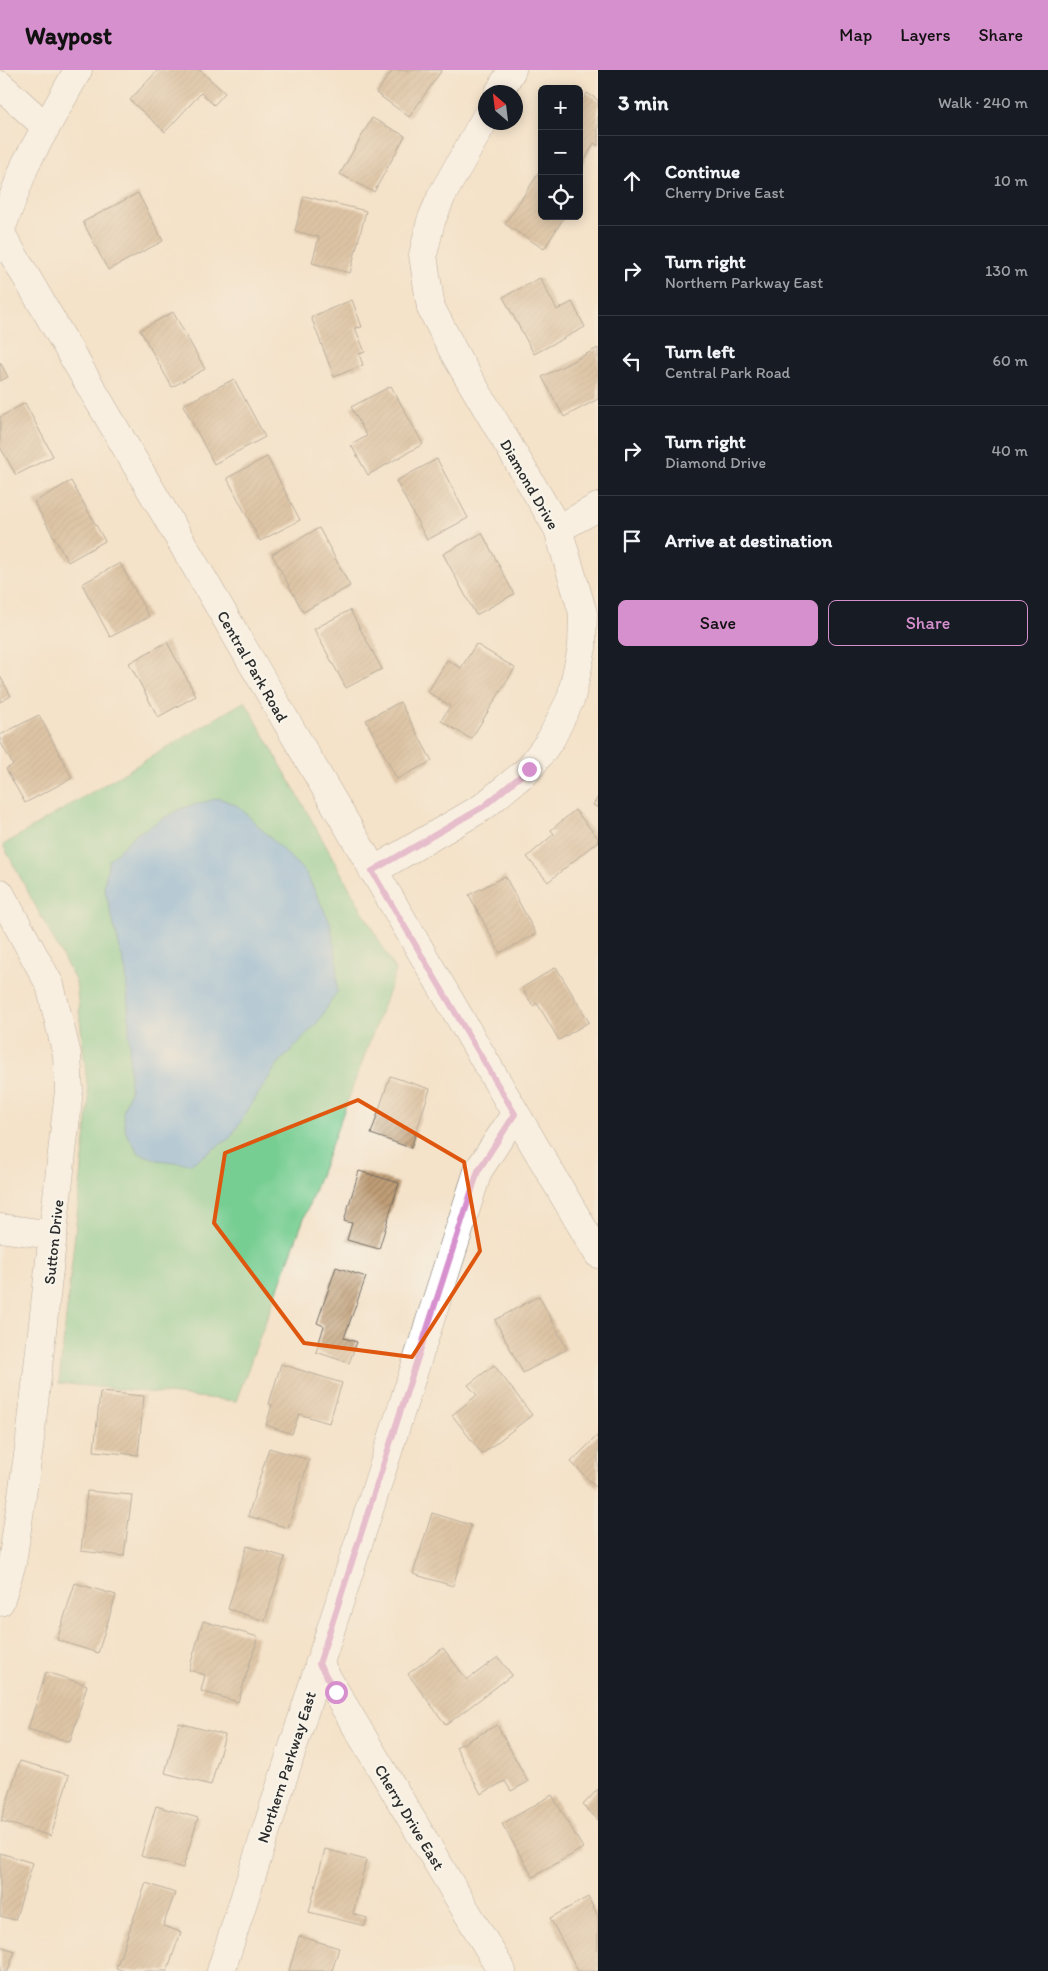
<!DOCTYPE html>
<meta charset="utf-8">
<style>
:root{--surface:#171b24;--page:#20242c;--text:#f1f3f6;--muted:#9ea1a6;--line:#363941;--accent:#d690ce}
body{margin:0;font-family:Itim,sans-serif;background:var(--page);color:var(--text)}
.controls{position:absolute;right:15px;top:15px;display:grid;overflow:hidden;border-radius:8px;box-shadow:0 2px 12px #0003}
.controls button{width:45px;height:45px;display:grid;place-items:center;padding:0;border:0;border-bottom:1px solid var(--line);background:var(--surface);color:var(--text);font:25px sans-serif}
.compass{position:absolute;left:478px;top:15px;width:45px;height:45px;border-radius:50%;background:var(--surface);box-shadow:0 2px 12px #0003;rotate:332deg}
.stop{position:absolute;width:15px;height:15px;margin:-11px;border:4px solid #d690ce;border-radius:50%;background:#fff}
.stop.end{background:#d690ce;border-color:#fff;box-shadow:0 1px 5px #0008}
.list{margin:0;padding:0;list-style:none}
h2{display:flex;justify-content:space-between;align-items:center;height:65px;margin:0;padding:0 20px;font-size:21px}
h2 small{font-size:16px;font-weight:400;color:var(--muted)}
.list li{display:grid;grid-template-columns:32px 1fr auto;gap:15px;align-items:center;box-sizing:border-box;height:90px;padding:0 20px;border-top:1px solid var(--line)}
.list b{display:block;font-size:19px;white-space:nowrap}
.list p{margin:0;font-size:16px;white-space:nowrap;color:var(--muted)}
.list em{font-size:16px;font-style:normal;color:var(--muted)}
.actions{display:flex;gap:10px;padding:15px 20px}
.actions a{flex:1;padding:11px 0;border:1px solid var(--accent);border-radius:8px;text-align:center;font-size:18px;color:var(--accent)}
.actions .main{background:var(--accent);color:#111}
.icon{flex:none;width:28px;height:28px;fill:none;stroke:currentColor;stroke-width:2;stroke-linecap:round;stroke-linejoin:round}
.map{position:relative;flex:none;width:598px;height:1901px;overflow:hidden}
header{display:flex;align-items:center;gap:30px;box-sizing:border-box;height:70px;padding:0 25px;background:var(--accent);color:#111}
header strong{font-size:24px}
nav{display:flex;gap:28px;margin-inline-start:auto;font-size:18px}
main{display:flex}
aside{flex:1;background:var(--surface)}
.map>svg:first-child{display:block}
.green{fill:#77ce93;stroke:#517c5f}
.water{fill:#6dade1;stroke:#4c6c86}
.building{fill:url(#building-hatch)}
.lines{fill:none;stroke-linecap:round;stroke-linejoin:round}
.minor-casing{stroke:#716b62;stroke-width:29}
.minor{stroke:#fff;stroke-width:28}
.route{stroke:#d690ce;stroke-width:6}
.marked{fill:none;stroke:#df570e;stroke-width:4;stroke-linejoin:round}
.labels{text-anchor:middle;stroke-width:4.5;stroke-linejoin:round;paint-order:stroke}
.street-label{font-size:16px;fill:#2b2b2b;stroke:#f7f3e8}
</style>
<header>
<strong>Waypost</strong>
<nav><a>Map</a><a>Layers</a><a>Share</a></nav>
</header>
<main>
<div class="map">
<svg width="598" height="1901" viewBox="0 0 598 1901">
<defs>
<pattern id="building-hatch" width="6" height="6" patternUnits="userSpaceOnUse" patternTransform="scale(1.25)"><rect width="6" height="6" fill="#c09e77"/><path d="M-1 1l2-2M0 6l6-6M5 7l2-2" fill="none" stroke="#9c8162"/></pattern>
</defs>
<rect width="100%" height="100%" fill="#f7f3e8"/>
<filter id="ink" filterUnits="userSpaceOnUse"><feTurbulence type="fractalNoise" baseFrequency=".02" numOctaves="2"/><feDisplacementMap in="SourceGraphic" scale="10" xChannelSelector="R" yChannelSelector="G"/><feConvolveMatrix kernelMatrix="1 2 1 2 8 2 1 2 1" color-interpolation-filters="sRGB"/></filter>
<filter id="wash" filterUnits="userSpaceOnUse"><feTurbulence type="fractalNoise" baseFrequency=".0096" numOctaves="4" result="noise"/><feDisplacementMap in="SourceGraphic" scale="20" xChannelSelector="R" yChannelSelector="G"/><feGaussianBlur stdDeviation="1.12" result="paint"/><feColorMatrix in="noise" values="0 0 0 0 0 0 0 0 0 0 0 0 0 0 0 0 0 1.4 0 .05"/><feComposite in="paint" operator="in"/></filter>
<g filter="url(#wash)">
<rect width="100%" height="100%" fill="#f4e2c9"/>
<path class="green" d="M245,631L396,901L236,1331L59,1313L89,1032L76,912L3,775Z"/>
<path class="water" d="M219,728L238,736L306,803L330,852L337,891V922L317,953L277,995L230,1068L191,1094L158,1090L139,1083L126,1063L123,1042L130,1021L129,951L126,903L104,816L109,790L135,765L180,739Z"/>
<g id="blocks">
<path class="building" d="M158,0H200L225,23L214,35L201,23L165,62L130,30Z
M393,0H442L409,47L376,23Z
M587,23L598,30V76L594,73L582,96L579,94V33L581,34Z
M372,48L405,66L374,122L340,104Z
M538,104L542,106V146H565L544,179L505,154Z
M138,123L163,171L108,200L83,152Z
M304,126L366,141L350,203L312,193L319,167L295,161Z
M540,208L557,240L572,232L585,257L534,284L503,227Z
M352,230L362,257L355,258L365,282L359,284L363,295L334,307L311,247Z
M173,242L205,299L172,317L140,260Z
M598,278V329L564,347L542,307Z
M0,292L8,307L0,311Z
M234,309L265,367L214,394L183,335Z
M391,316L423,374L368,405L351,375L367,366L351,337Z
M25,333L53,386L16,405L0,377V347Z
M267,387L300,450L260,471L227,408Z
M437,389L468,448L427,470L396,411Z
M71,411L105,471L68,492L34,432Z
M319,458L350,516L303,542L272,484Z
M482,463L514,524L476,545L443,484Z
M120,493L149,547L110,567L82,514Z
M350,540L382,599L346,618L314,559Z
M167,572L196,626L158,647L129,593Z
M476,574L515,598L471,669L441,651L450,636L428,622L447,590L461,598Z
M0,606L11,626L0,632Z
M400,632L432,691L397,709L366,650Z
M39,645L72,708L25,733L6,699L13,695L0,671V665Z
M598,727V738L593,735Z
M575,740L598,768V771L548,812L527,787L554,764L551,760Z
M505,806L536,864L500,883L469,825Z
M556,897L589,952L559,970L537,933L533,936L522,918Z
M390,1006L430,1019L411,1078L371,1064Z
M359,1101L399,1113L379,1179L347,1170L352,1153L344,1151Z
M336,1197L366,1207L344,1268L357,1272L349,1293L316,1282L324,1256L317,1253Z
M539,1226L567,1279L523,1303L495,1250Z
M281,1294L342,1313L329,1353L299,1344L292,1364L266,1355L272,1335L269,1334Z
M494,1295L532,1345L482,1384L452,1345L477,1325L468,1315Z
M100,1322L144,1326L138,1385L94,1381Z
M598,1365V1419L571,1392Z
M269,1378L309,1390L288,1458L248,1446Z
M87,1421L132,1425L124,1486L81,1481Z
M432,1443L471,1455L453,1516L413,1504Z
M247,1476L285,1487L265,1551L228,1539Z
M75,1513L116,1525L98,1583L57,1570Z
M203,1551L258,1567L238,1632L201,1621L205,1605L189,1600Z
M443,1578L467,1610L498,1587L512,1605L446,1655L408,1604Z
M46,1602L87,1615L70,1672L28,1659Z
M179,1653L225,1665L211,1715L165,1703Z
M497,1655L528,1712L511,1721L505,1711L481,1724L456,1677Z
M20,1691L69,1705L51,1766L1,1751Z
M598,1719V1750L583,1735Z
M552,1725L583,1778L533,1807L502,1754Z
M156,1736L198,1748L183,1798L141,1786Z
M325,1779L366,1790L353,1844L367,1848L365,1856L309,1842Z
M0,1783L33,1793L15,1850L0,1846Z
M146,1813L175,1823L163,1856L181,1862L167,1901H124L116,1898Z
M588,1827L598,1846V1901H578L550,1848Z
M299,1866L339,1878L332,1901H289Z
M0,1876L15,1881L8,1901H0Z"/>
</g>
</g>
<g filter="url(#ink)">
<use href="#blocks" fill-opacity="0" stroke="#716b62" stroke-width="1"/>
<g class="lines">
<g class="minor-casing">
<path id="minor" d="M78,0L26,93L0,162L598,1184
M0,15L46,57
M499,22L512,0
M558,459L598,437
M373,801L483,737L529,699L551,669L571,628L582,578L583,543L558,459L457,288L431,238L423,185L431,151L442,125L486,47
M0,823L50,915L67,985L69,1020L29,1378L12,1493L0,1532
M0,1158L53,1165
M319,1594L502,1901
M221,1901L478,1101L515,1044"/>
</g>
<use href="#minor" class="minor"/>
</g>
</g>
<g class="lines" filter="url(#ink)">
<path class="route" d="M336,1622L319,1594L478,1101L515,1044L372,801L483,737L529,699"/>
</g>
<path d="M0 0H598V1901H0ZM358,1030L464,1092L480,1181L412,1287L304,1273L214,1153L225,1083Z" fill="#f4e2c9" fill-opacity=".55" fill-rule="evenodd"/>
<path class="marked" d="M358,1030L464,1092L480,1181L412,1287L304,1273L214,1153L225,1083Z"/>
<g class="labels">
<g class="street-label">
<text transform="translate(530 414) rotate(60)" y="6">Diamond Drive</text>
<text transform="translate(253 596) rotate(60)" y="6">Central Park Road</text>
<text transform="translate(53 1172) rotate(-84)" y="6">Sutton Drive</text>
<text transform="translate(286 1697) rotate(-72)" y="6">Northern Parkway East</text>
<text transform="translate(410 1747) rotate(59)" y="6">Cherry Drive East</text>
</g>
</g>
</svg>
<div class="controls">
<button>+</button>
<button>−</button>
<button><svg class="icon" aria-label="locate" viewBox="0 0 24 24"><circle cx="12" cy="12" r="6"/><path d="M12 2v4M12 18v4M2 12h4M18 12h4"/></svg></button>
</div>
<svg class="compass" viewBox="-18 -18 36 36"><path d="M0-13l5 13h-10z" fill="#e53935"/><path d="M0 13l5-13h-10z" fill="#9ea1a6"/></svg>
<div class="stop" style="left:336px;top:1622px"></div>
<div class="stop end" style="left:529px;top:699px"></div>
</div>
<aside>
<h2>3 min<small>Walk · 240 m</small></h2>
<ul class="list">
<li><svg class="icon" aria-label="ahead" viewBox="0 0 24 24"><path d="M12 20V5M6 11l6-6 6 6"/></svg><div><b>Continue</b><p>Cherry Drive East</p></div><em>10 m</em></li>
<li><svg class="icon" aria-label="right" viewBox="0 0 24 24"><path d="M7 20v-9h11M14 6l5 5-5 5"/></svg><div><b>Turn right</b><p>Northern Parkway East</p></div><em>130 m</em></li>
<li><svg class="icon" aria-label="left" viewBox="0 0 24 24"><path d="M17 20v-9H6M10 6l-5 5 5 5"/></svg><div><b>Turn left</b><p>Central Park Road</p></div><em>60 m</em></li>
<li><svg class="icon" aria-label="right" viewBox="0 0 24 24"><path d="M7 20v-9h11M14 6l5 5-5 5"/></svg><div><b>Turn right</b><p>Diamond Drive</p></div><em>40 m</em></li>
<li><svg class="icon" aria-label="arrive" viewBox="0 0 24 24"><path d="M6 21V4h12l-3 4 3 4H6"/></svg><div><b>Arrive at destination</b></div></li>
</ul>
<div class="actions"><a class="main">Save</a><a>Share</a></div>
</aside>
</main>
